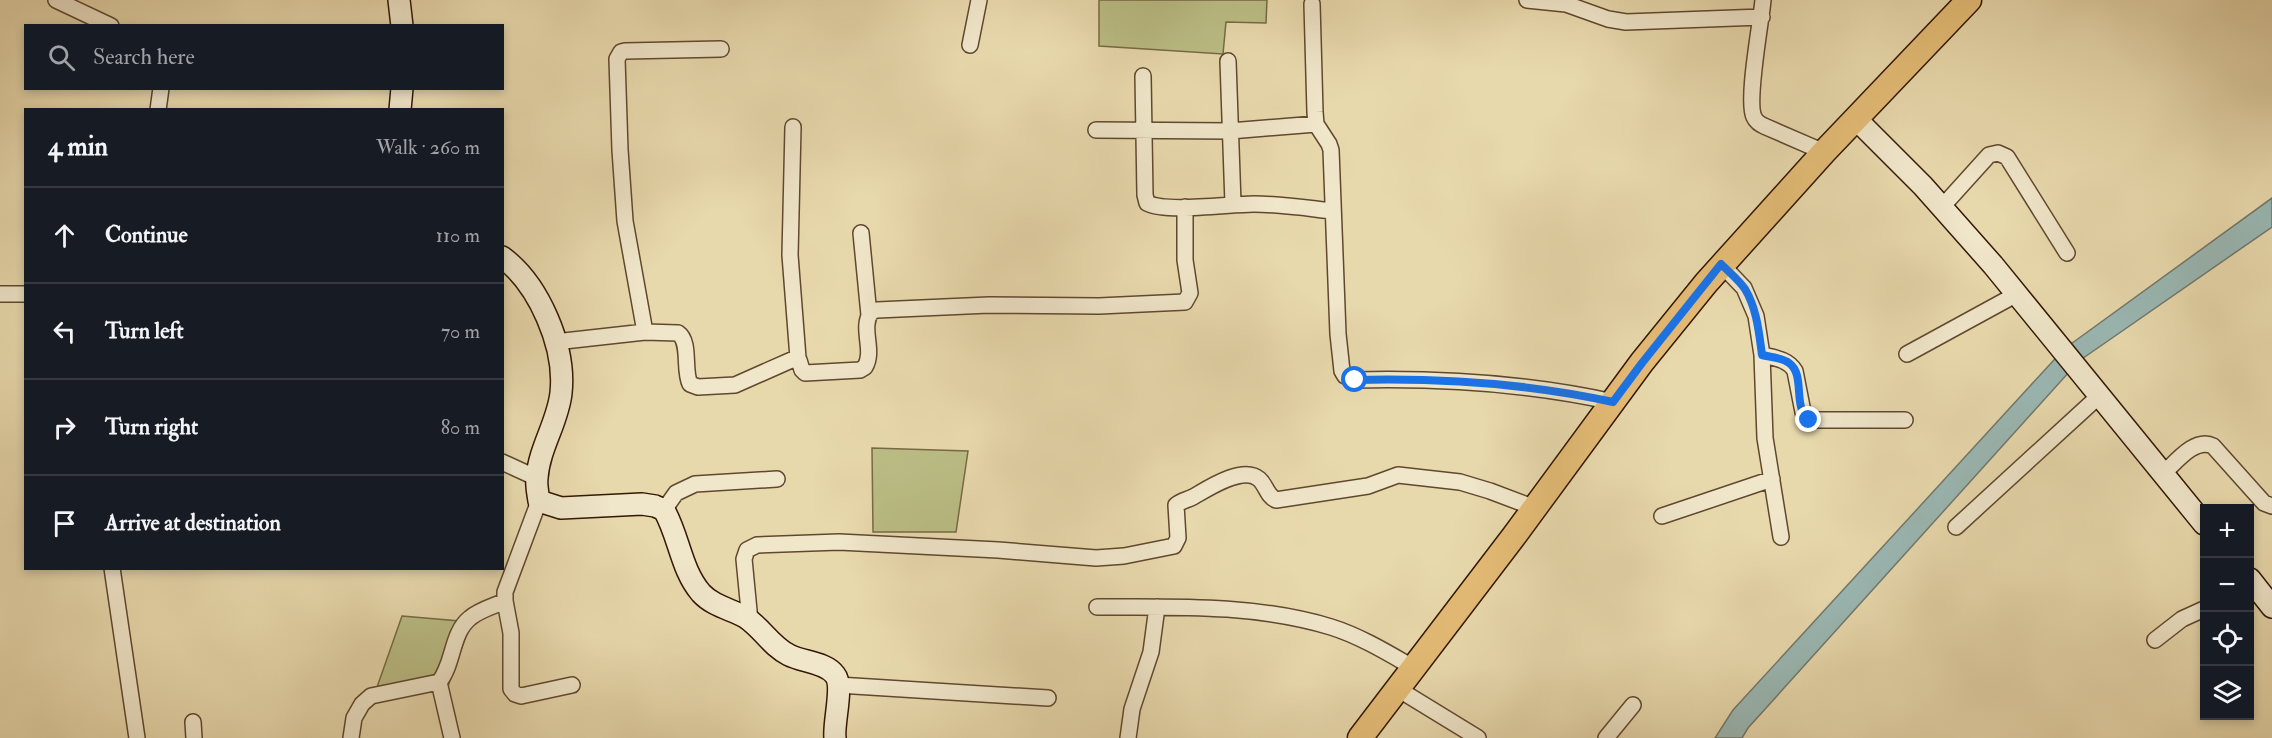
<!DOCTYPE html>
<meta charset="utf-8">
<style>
:root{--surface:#171b24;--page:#20242c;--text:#f1f3f6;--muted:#9ea1a6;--line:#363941}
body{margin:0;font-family:"IM FELL Double Pica",serif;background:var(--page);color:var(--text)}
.controls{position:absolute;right:18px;bottom:18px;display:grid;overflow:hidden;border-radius:0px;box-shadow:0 3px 9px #0003}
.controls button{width:54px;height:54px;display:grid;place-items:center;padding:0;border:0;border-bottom:2px solid var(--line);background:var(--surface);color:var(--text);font:30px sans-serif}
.stop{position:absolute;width:18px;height:18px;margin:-14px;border:4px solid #1a73e8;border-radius:50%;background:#fff}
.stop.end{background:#1a73e8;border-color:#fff;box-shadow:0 2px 6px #0008}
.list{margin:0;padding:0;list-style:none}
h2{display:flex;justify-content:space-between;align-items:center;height:78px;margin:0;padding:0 24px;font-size:26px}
h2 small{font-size:20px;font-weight:400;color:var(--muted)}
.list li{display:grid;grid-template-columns:39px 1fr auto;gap:18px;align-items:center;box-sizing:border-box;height:96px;padding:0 24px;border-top:2px solid var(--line)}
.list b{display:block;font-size:22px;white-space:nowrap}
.list em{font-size:20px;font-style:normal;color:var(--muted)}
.icon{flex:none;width:33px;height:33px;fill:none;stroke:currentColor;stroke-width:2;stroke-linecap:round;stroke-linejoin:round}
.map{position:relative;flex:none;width:2272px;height:738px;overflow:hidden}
.search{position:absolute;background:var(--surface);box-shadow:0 3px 9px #0003;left:24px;top:24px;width:480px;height:66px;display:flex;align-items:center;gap:15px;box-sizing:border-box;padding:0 21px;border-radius:0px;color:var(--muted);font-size:22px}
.panel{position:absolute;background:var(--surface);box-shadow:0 3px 9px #0003;left:24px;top:108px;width:480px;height:462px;border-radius:0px}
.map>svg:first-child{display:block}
.green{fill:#bbbe86;stroke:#776a44;stroke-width:1.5}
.water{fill:#9ab8b4;stroke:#71786d;stroke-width:1.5}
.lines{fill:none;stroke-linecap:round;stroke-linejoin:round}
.street-casing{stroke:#60482e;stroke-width:18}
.secondary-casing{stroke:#331703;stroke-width:24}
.primary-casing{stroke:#331703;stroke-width:27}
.street{stroke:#f0e6ca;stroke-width:15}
.secondary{stroke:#f0e6ca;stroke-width:21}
.primary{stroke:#e4bc76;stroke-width:24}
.route{stroke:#1a73e8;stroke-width:8}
</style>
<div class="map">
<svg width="2272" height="738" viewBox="0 0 2272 738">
<rect width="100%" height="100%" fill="#e8d9ad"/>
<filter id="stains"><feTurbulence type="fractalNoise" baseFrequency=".00333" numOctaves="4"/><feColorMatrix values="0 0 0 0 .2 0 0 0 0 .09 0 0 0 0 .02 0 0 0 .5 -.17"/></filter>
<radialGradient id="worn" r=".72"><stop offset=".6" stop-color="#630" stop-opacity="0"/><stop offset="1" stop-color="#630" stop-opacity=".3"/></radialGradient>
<path class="green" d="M1099,0H1267L1266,23L1226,22L1223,54L1099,46Z
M872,448L968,451L956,532H873Z
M402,616L471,622L446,692L376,690Z"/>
<path class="water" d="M2272,198V227L2079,361L1748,728L1742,738H1715L1733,710L2064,349Z"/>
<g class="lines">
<g class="street-casing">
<path id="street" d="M56,0L111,26
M1527,0L1566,4L1608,19L1626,22L1762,17
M1763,0C1761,23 1746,101 1754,117C1756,122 1760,124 1764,126L1824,152
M1312,4L1315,112L1316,124L1329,144L1331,150L1338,334L1342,371L1345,376L1355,380C1442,378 1527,383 1613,402
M970,45L979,0
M1228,61L1233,204
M1143,76L1145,195L1147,203C1166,213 1229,204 1254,204C1280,204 1306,208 1333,211
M158,110L161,88
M793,127L790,255L798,358
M1096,130L1230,131L1316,124
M1942,207L1989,155L1998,153L2007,157L2067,253
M861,233L869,315
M1721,264L1744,288L1756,316L1762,355L1765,438L1781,537
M0,294H26
M645,332L625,221L620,150L617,59L621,52L625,51L721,49
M555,342L645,332L678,333C691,342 683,370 690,384L698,387L735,385L796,358L799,360L802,370L805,373L860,370L865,367C875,350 860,329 871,312L877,310L989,305L1099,306L1185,302L1190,293L1185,260V207
M1907,354L2017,294
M1762,355C1775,358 1788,359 1795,371L1803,412L1809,420H1905
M502,462L537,478
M2163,474C2176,462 2195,437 2213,446L2264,503L2272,506
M539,501L505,592V601L511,633V689L515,694L521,696L572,685
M664,510L676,493L695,484L777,479
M1662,516L1772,479
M1956,527L2099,396
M112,568L137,738
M1097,607C1176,607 1255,604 1331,627C1360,636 1388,653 1414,668
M750,621L744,559L747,550L757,545L839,542L998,550L1096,558L1124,556L1174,546L1178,538L1176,505C1181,501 1187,500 1193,497C1207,489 1243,465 1259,479C1266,485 1267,496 1276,500L1368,486L1398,475L1460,482L1490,491L1535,508
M2155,640L2182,619L2204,609
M439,682L452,738
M838,685L1048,698
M1398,689L1478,738
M193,722L194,738
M351,738L354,718L362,704L371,696L439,682C454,664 451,633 470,618C479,610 494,606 505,601
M1128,738L1132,709L1151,652L1157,607
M1606,738L1633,705"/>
</g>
<g class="secondary-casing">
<path id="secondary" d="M399,0L402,26
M400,110L402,88
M1857,120L1923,186L1993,265L2204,524
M502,257C539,284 566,347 561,393C558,422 539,448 537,478C536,485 538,494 539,501L561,508L642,504L655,506L664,510C679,536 681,570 701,593C713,606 730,609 745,617C762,628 771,646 789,655C802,662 826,662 835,675C844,686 833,723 835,738
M2250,579L2272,607"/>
</g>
<g class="primary-casing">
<path id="primary" d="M1360,738L1514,536L1642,362L1706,283L1824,152L1969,0"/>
</g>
<use href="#street" class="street"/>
<use href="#secondary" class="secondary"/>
<use href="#primary" class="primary"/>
</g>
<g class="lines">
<path class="route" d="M1355,380C1442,378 1527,383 1613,402L1642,363L1721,264C1729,272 1739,280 1745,289C1757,309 1759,333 1762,355C1770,357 1783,358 1789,363C1806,375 1792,407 1809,420"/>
</g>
<rect width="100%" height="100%" filter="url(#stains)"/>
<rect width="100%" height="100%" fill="url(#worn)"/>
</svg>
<div class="controls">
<button>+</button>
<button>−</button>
<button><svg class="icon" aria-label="locate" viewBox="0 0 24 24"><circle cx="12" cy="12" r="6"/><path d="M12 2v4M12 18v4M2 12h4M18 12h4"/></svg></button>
<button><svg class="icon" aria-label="layers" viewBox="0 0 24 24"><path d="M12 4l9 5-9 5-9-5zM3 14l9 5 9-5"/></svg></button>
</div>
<div class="stop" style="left:1355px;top:380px"></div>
<div class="stop end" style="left:1809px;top:420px"></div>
<div class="search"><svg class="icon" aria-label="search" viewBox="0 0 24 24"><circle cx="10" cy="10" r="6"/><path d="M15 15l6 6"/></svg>Search here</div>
<section class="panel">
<h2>4 min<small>Walk · 260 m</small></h2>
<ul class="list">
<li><svg class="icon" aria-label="ahead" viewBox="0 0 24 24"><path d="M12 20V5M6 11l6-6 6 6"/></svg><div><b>Continue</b></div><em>110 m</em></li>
<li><svg class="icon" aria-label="left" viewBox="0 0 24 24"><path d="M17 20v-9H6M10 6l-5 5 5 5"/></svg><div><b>Turn left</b></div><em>70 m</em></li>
<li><svg class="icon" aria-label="right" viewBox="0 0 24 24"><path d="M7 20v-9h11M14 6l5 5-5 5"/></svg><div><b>Turn right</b></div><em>80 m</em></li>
<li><svg class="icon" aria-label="arrive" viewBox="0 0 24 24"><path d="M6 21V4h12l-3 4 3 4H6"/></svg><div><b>Arrive at destination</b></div></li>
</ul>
</section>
</div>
